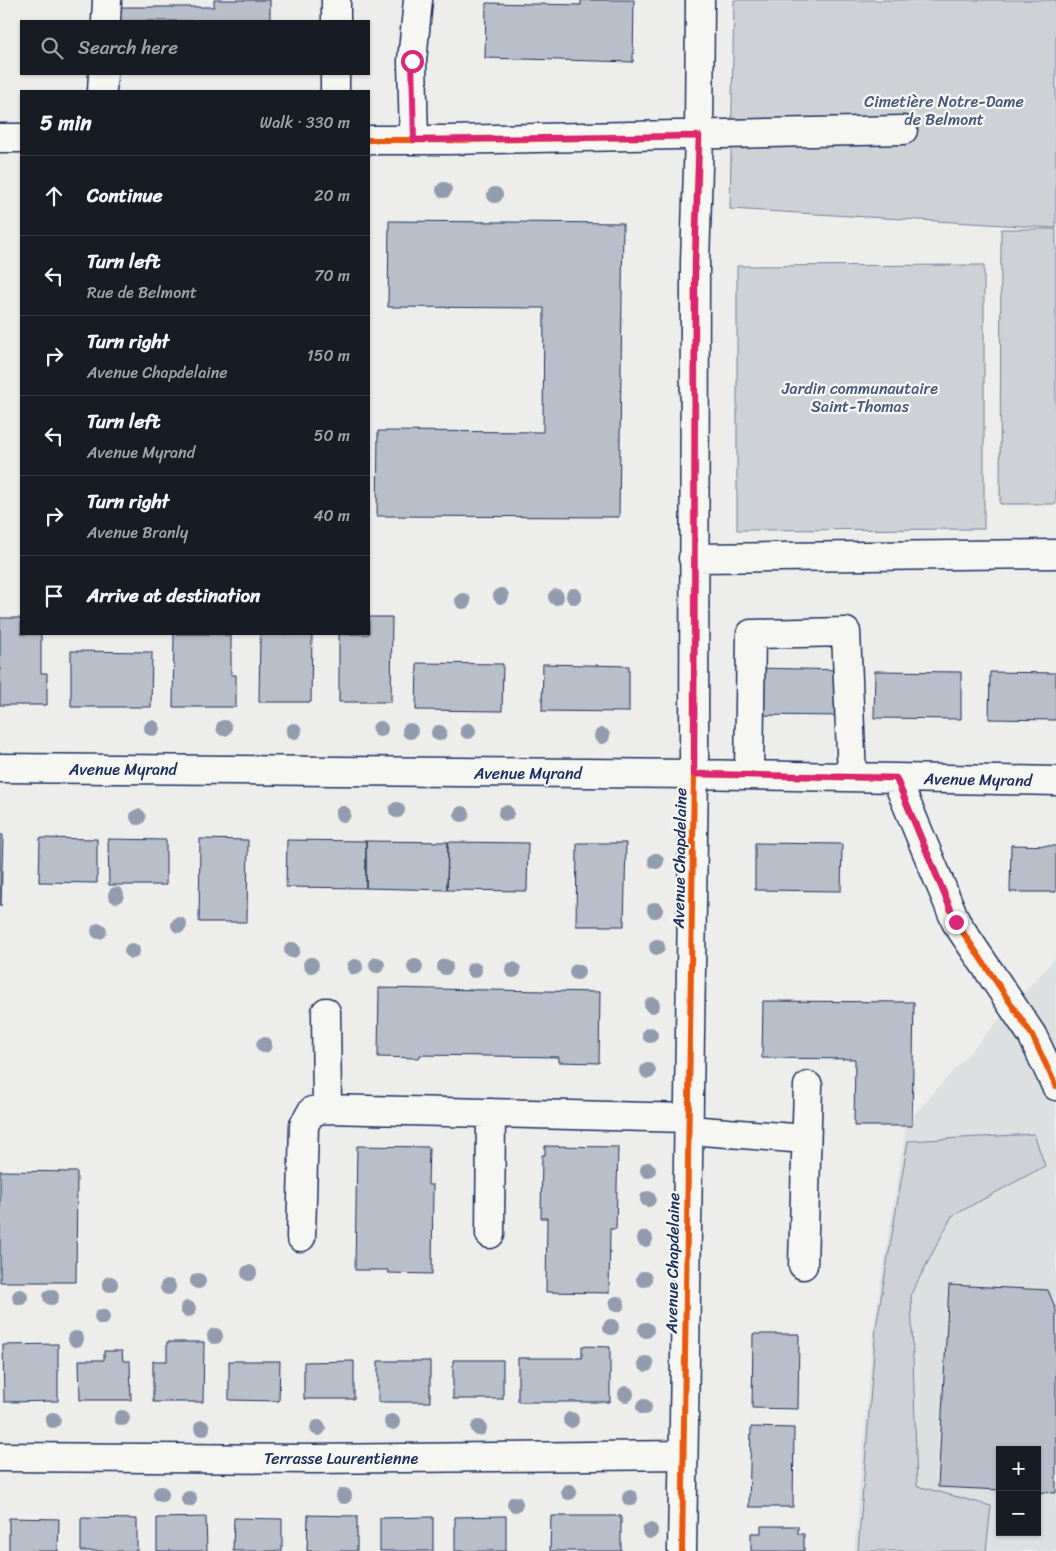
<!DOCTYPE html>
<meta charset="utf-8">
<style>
:root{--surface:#171b24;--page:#20242c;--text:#f1f3f6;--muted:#9ea1a6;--line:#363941}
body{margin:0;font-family:Sriracha,sans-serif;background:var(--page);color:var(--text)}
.controls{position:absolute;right:15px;bottom:15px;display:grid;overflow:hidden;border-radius:0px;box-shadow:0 1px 4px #0004}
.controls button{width:45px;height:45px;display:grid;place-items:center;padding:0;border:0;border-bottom:1px solid var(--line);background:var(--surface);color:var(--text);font:25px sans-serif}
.stop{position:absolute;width:15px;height:15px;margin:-11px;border:4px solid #db2777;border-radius:50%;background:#fff}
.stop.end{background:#db2777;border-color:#fff;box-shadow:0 1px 5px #0008}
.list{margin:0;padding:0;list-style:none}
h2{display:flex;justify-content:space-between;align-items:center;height:65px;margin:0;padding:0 20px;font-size:21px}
h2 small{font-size:16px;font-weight:400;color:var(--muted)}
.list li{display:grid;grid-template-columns:32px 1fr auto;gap:15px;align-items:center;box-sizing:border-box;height:80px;padding:0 20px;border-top:1px solid var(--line)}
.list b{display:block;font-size:19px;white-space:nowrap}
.list p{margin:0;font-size:16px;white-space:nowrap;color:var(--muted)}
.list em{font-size:16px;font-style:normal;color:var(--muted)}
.icon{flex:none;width:28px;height:28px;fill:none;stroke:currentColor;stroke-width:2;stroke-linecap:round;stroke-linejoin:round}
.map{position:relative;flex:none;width:1056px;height:1551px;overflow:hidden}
.search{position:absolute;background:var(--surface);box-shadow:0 1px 4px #0004;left:20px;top:20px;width:350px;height:55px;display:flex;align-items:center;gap:12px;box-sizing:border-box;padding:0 18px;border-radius:0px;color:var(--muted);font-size:19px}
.panel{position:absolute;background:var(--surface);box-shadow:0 1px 4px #0004;left:20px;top:90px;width:350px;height:545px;border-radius:0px}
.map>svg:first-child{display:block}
.built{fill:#dde0e1;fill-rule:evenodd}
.green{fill:#ced2d7;stroke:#74809a}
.building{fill:#b9bfc8;stroke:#1b2f5e}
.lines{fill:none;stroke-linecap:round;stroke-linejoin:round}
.minor-casing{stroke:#1b2f5e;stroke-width:31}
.minor{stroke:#f6f6f2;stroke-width:28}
.cycleway-casing{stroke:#f6f6f2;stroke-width:9}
.cycleway{stroke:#e8590c;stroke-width:6}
.tree{fill:#929cae}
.route{stroke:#db2777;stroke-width:6}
.labels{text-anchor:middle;stroke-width:4.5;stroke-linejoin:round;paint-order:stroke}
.park-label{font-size:16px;fill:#48587c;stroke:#f6f6f2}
.street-label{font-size:16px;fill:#1b2f5e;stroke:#f6f6f2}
</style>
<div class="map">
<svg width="1056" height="1551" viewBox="0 0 1056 1551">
<rect width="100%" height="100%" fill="#edeeec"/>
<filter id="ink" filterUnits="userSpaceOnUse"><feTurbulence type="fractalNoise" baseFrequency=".02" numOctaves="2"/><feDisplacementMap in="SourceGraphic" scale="10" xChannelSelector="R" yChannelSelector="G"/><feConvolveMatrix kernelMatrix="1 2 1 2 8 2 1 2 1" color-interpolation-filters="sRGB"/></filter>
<g filter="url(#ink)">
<path class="built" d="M1056,957V1551H854L873,1330L907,1122ZM1000,1450H1037V1532H1000Z"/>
<path class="green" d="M734,0H1056V228L730,209Z
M1001,229H1056V504H1000Z
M984,265V529L737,530V266Z
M1034,1134L1045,1166L952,1216L911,1294L917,1486L991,1506L986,1551H858L876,1327L908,1141Z"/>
<path class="building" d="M214,0H270V21H120L121,7H214Z
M581,0H634L633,62L485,58L486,3L581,5Z
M389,221L623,223L619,517L377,516L378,431L543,432L544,308L388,307Z
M369,617H392L391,702H339V634H369Z
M0,618H21V634H41V673H47V705H0Z
M174,634H225V636H231V675H236V707H173Z
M260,634H312L311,702H259Z
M71,651L152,652L151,707H71Z
M417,663L503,664L502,711L416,710Z
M543,664L629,666V712L542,711Z
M757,668L843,670V716L756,715Z
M875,671L961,672V719L874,718Z
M990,672L1056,673V720L989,719Z
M0,835H3L1,906H0Z
M40,838L97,839V883L39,882Z
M108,839L166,840V885H109Z
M200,839L248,840L247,922H199Z
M287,840L366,841V888L286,887Z
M366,841L448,842L447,890L366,888Z
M448,842L528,843L527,891L447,890Z
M577,843H626L624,926H576Z
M755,843L842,844L841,891L755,890Z
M1011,845L1056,846V892H1010Z
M379,988L600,992L599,1063L559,1062V1057L420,1055V1058L378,1057Z
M763,1001L914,1002L912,1126H854L855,1059L762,1058Z
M357,1146L429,1147L428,1185H433L432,1274L388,1273V1270H355Z
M545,1146L618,1147L616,1229H610L609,1293L546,1292L547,1218H541L542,1155H545Z
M0,1171L77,1172L76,1282H0Z
M949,1285L1048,1290L1056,1310V1493L1037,1492V1450H1000V1490L938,1487Z
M753,1334H799L798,1409L752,1408Z
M167,1342H204L203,1402H153V1361H167Z
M58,1344V1401L4,1402L3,1345Z
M582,1346L610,1347V1402H518V1358H582Z
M104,1351H122L123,1361H130L131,1400H80L79,1360H104Z
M453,1360H503V1399H453Z
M229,1361H280L279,1401L229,1400Z
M354,1361V1399H304V1362Z
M378,1361H430V1402H378Z
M751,1427L794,1428L793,1507H749Z
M308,1515L357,1516V1551H307Z
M506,1516V1551H455V1517Z
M551,1516H621V1551H550Z
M206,1517L207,1551H157V1518Z
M433,1517V1551H380V1518Z
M9,1518L59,1519L58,1551H9Z
M81,1518L137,1519V1551H81Z
M234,1518L282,1519V1551H233Z
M761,1526H798V1534H804V1551H751V1533H761Z"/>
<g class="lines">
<g class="minor-casing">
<path id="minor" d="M106,21L107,0
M336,21V0
M102,91L103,74
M335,91V74
M0,138H21
M369,140H449L903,130
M414,140L412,61L418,0
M693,558L1056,554
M0,768L694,774L1056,781
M749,775L751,634L846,632L852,777
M896,778L956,922L1032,1035L1056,1086
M326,1012L327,1109
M689,1130L806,1139
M490,1234L491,1113
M301,1237L304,1125L312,1111L327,1109L688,1118
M803,1265L808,1086
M0,1457L313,1459L682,1455
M682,1551L694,774L695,263L699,136L700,0"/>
</g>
<use href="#minor" class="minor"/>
<g class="cycleway-casing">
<path id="cycleway" d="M369,140H449L699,136L695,263L694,774L682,1551
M694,774L896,778L956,922L1032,1035L1056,1086"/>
</g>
<use href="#cycleway" class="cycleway"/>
</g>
<g class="tree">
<circle cx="444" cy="190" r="8"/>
<circle cx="495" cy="195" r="8"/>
<circle cx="501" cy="596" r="8"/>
<circle cx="574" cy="596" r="8"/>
<circle cx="556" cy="597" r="8"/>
<circle cx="463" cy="601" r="8"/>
<circle cx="152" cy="728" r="8"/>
<circle cx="224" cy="728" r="8"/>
<circle cx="380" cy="729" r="8"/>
<circle cx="294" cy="731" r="8"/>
<circle cx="410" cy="731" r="8"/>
<circle cx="468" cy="731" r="8"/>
<circle cx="439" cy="733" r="8"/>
<circle cx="602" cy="736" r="8"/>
<circle cx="397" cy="810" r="8"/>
<circle cx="506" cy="813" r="8"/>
<circle cx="343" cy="814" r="8"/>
<circle cx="462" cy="814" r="8"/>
<circle cx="138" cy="817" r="8"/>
<circle cx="656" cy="861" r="8"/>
<circle cx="116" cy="895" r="8"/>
<circle cx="655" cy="910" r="8"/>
<circle cx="179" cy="925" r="8"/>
<circle cx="99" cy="931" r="8"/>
<circle cx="657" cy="947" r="8"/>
<circle cx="292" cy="950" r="8"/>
<circle cx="132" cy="951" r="8"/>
<circle cx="311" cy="965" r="8"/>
<circle cx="377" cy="965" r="8"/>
<circle cx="355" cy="967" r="8"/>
<circle cx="415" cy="967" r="8"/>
<circle cx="445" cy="967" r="8"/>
<circle cx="474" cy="970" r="8"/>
<circle cx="513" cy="970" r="8"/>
<circle cx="577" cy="972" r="8"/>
<circle cx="652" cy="1005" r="8"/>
<circle cx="650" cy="1035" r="8"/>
<circle cx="264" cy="1045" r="8"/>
<circle cx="648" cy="1071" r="8"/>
<circle cx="648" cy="1170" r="8"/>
<circle cx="648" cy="1199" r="8"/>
<circle cx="645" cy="1239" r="8"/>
<circle cx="249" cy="1273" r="8"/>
<circle cx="644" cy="1279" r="8"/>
<circle cx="198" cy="1281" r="8"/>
<circle cx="110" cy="1284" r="8"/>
<circle cx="168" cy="1287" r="8"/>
<circle cx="20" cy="1297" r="8"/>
<circle cx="51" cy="1297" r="8"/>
<circle cx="617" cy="1304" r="8"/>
<circle cx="188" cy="1309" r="8"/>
<circle cx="102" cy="1317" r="8"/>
<circle cx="611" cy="1327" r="8"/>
<circle cx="646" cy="1330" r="8"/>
<circle cx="215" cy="1336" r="8"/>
<circle cx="76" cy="1339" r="8"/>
<circle cx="646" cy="1364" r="8"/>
<circle cx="626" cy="1394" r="8"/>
<circle cx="644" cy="1407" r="8"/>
<circle cx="122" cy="1418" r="8"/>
<circle cx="53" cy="1420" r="8"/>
<circle cx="571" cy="1420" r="8"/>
<circle cx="392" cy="1422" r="8"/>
<circle cx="202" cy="1428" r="8"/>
<circle cx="318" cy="1428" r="8"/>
<circle cx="479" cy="1428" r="8"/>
<circle cx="569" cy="1492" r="8"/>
<circle cx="161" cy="1494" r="8"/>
<circle cx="344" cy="1496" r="8"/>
<circle cx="630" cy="1498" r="8"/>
<circle cx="189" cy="1499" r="8"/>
<circle cx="515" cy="1504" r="8"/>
<circle cx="650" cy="1531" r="8"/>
</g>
</g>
<g class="lines" filter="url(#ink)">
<path class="route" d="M412,61L414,140L699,136L695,264L694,774L896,778L956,922"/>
</g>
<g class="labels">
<g class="park-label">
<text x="944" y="107">Cimetière Notre-Dame<tspan x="944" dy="18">de Belmont</tspan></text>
<text x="860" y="394">Jardin communautaire<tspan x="860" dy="18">Saint-Thomas</tspan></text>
</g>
<g class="street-label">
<text x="123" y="775">Avenue Myrand</text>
<text x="528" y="779">Avenue Myrand</text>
<text transform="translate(978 779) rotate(1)" y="6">Avenue Myrand</text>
<text transform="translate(679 858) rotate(-89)" y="6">Avenue Chapdelaine</text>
<text transform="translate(672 1263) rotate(-89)" y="6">Avenue Chapdelaine</text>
<text x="341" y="1464">Terrasse Laurentienne</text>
</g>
</g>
</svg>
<div class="controls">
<button>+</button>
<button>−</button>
</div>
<div class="stop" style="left:412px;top:61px"></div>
<div class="stop end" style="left:956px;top:922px"></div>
<div class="search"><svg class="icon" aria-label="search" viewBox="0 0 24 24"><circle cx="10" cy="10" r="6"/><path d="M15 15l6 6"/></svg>Search here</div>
<section class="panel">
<h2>5 min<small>Walk · 330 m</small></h2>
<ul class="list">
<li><svg class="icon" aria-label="ahead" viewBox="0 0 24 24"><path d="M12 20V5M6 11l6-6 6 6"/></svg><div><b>Continue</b></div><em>20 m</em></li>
<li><svg class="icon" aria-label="left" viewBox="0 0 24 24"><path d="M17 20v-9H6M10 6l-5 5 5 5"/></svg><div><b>Turn left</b><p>Rue de Belmont</p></div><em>70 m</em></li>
<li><svg class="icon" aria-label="right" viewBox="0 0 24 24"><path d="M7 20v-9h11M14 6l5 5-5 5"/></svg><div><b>Turn right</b><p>Avenue Chapdelaine</p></div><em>150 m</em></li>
<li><svg class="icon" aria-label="left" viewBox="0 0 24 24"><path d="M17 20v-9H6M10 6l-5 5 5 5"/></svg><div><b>Turn left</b><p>Avenue Myrand</p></div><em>50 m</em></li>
<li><svg class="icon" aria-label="right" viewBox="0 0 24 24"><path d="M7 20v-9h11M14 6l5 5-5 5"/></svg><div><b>Turn right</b><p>Avenue Branly</p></div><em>40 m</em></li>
<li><svg class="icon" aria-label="arrive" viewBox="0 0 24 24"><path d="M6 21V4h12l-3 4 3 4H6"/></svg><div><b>Arrive at destination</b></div></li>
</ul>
</section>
</div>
